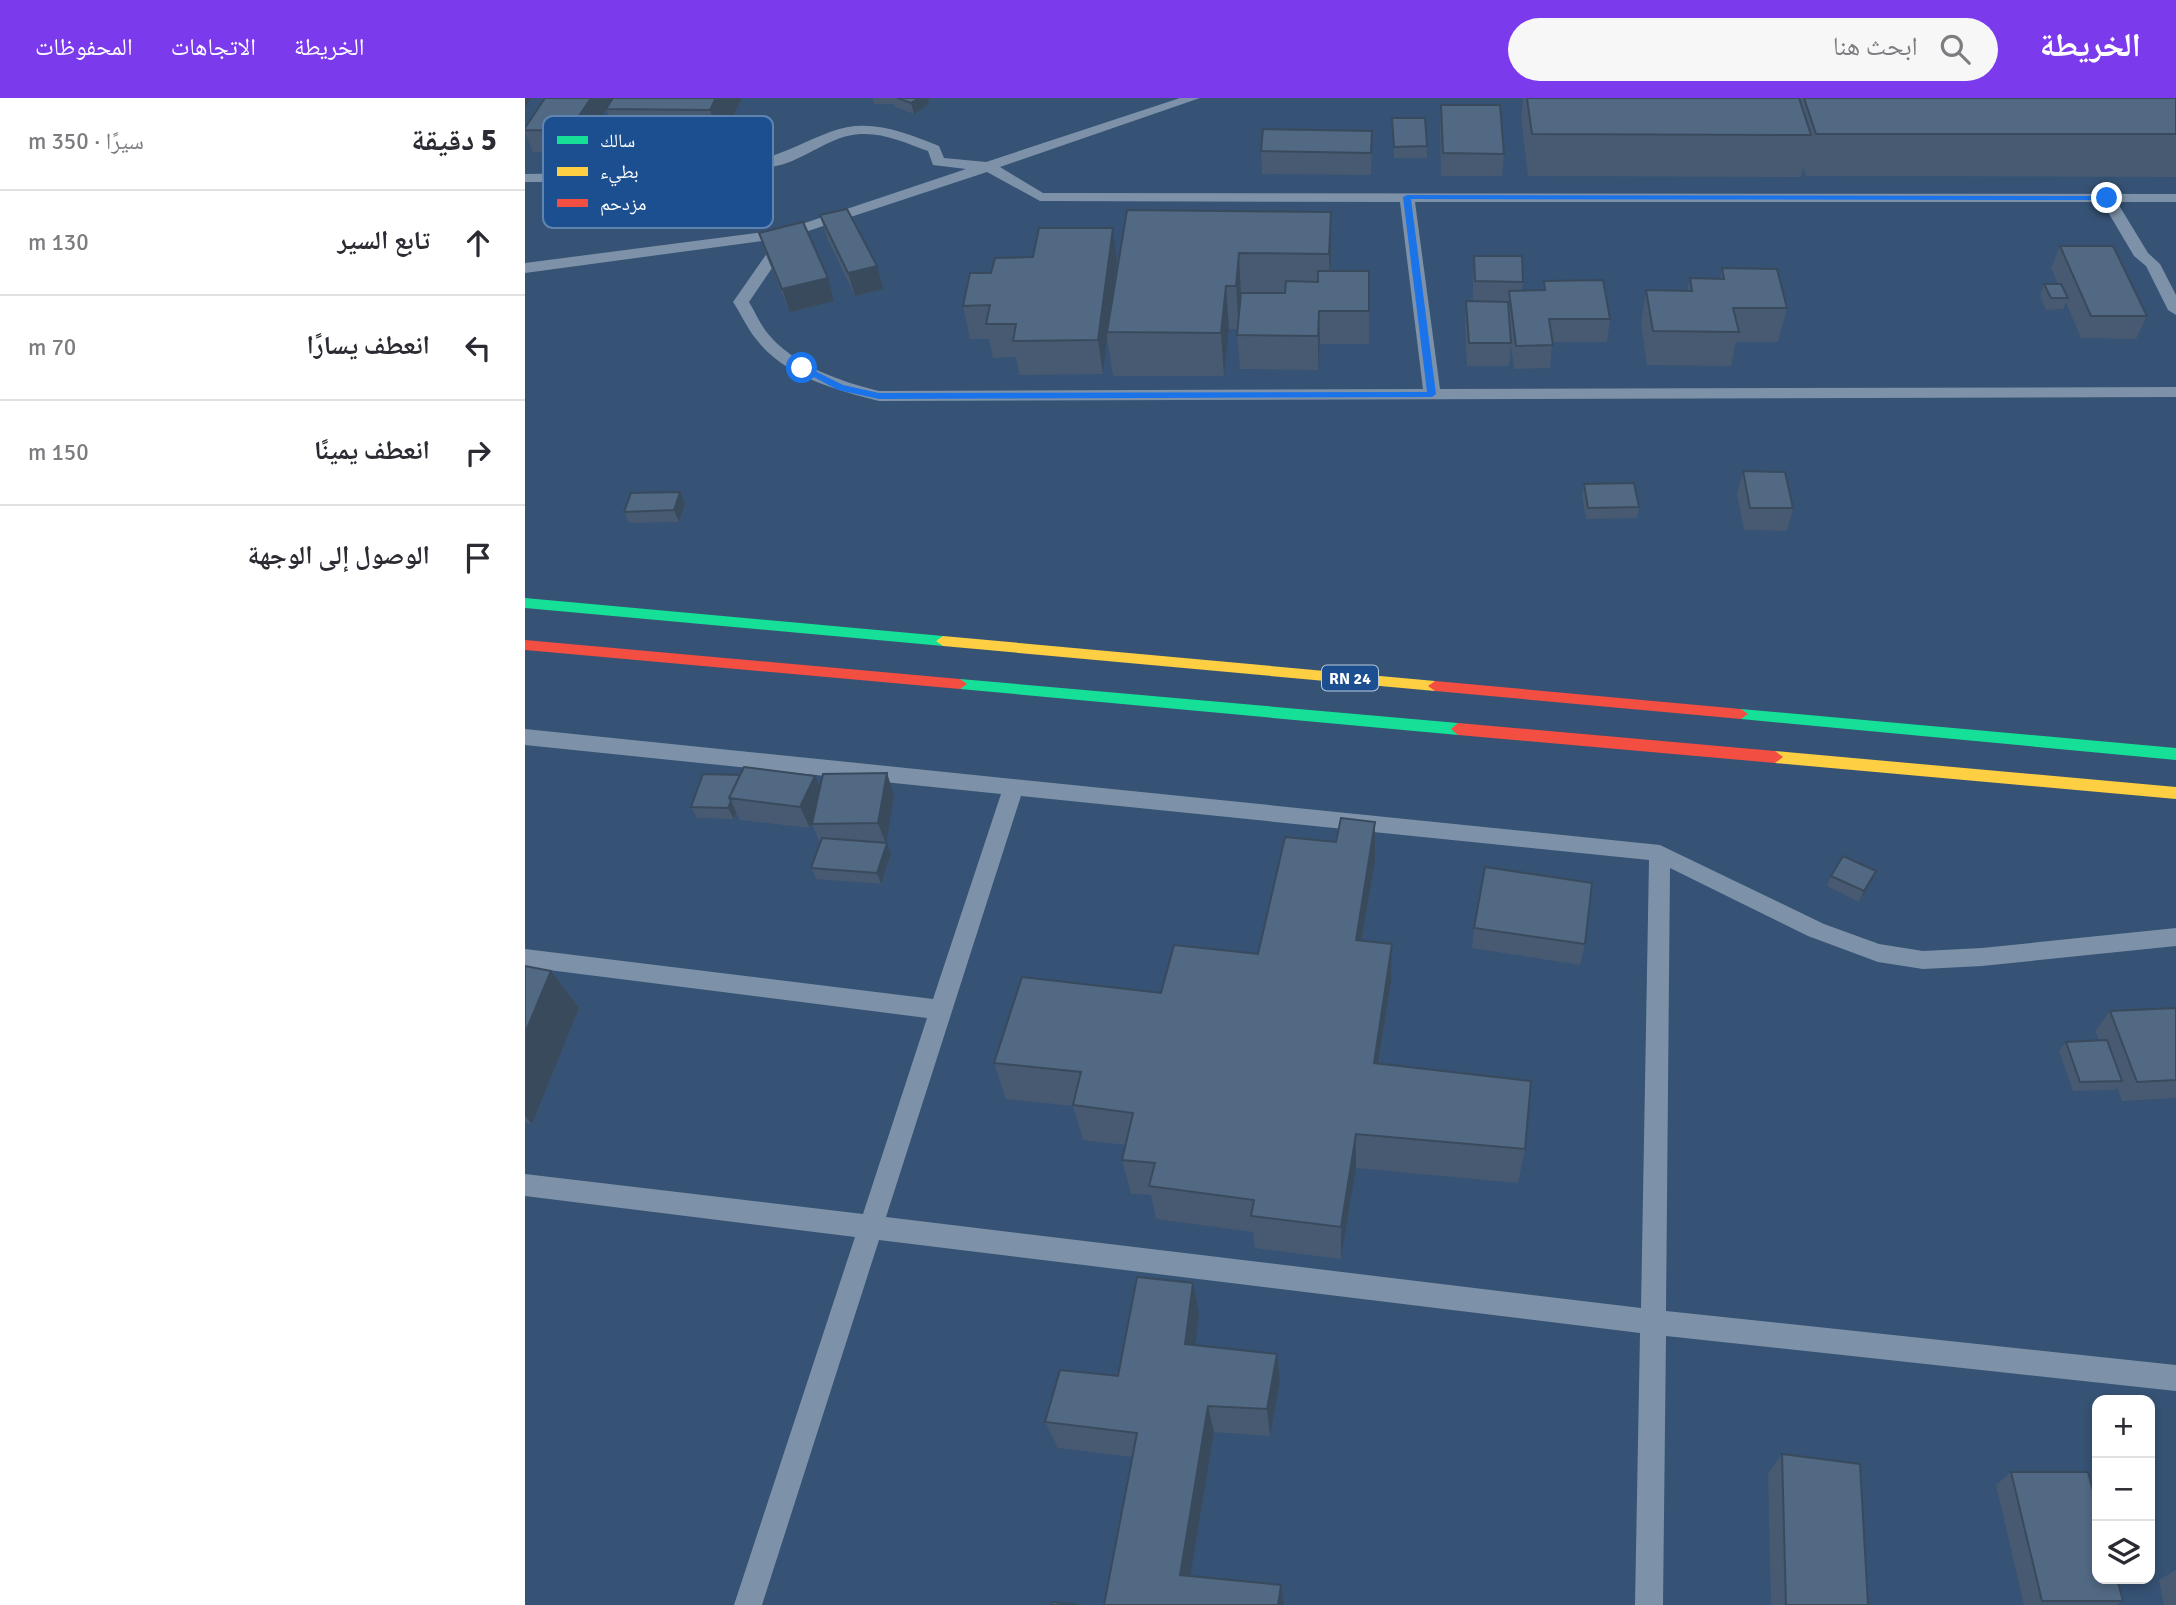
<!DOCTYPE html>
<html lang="ar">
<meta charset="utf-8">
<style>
:root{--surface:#fff;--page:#f7f7f7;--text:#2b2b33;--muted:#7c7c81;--line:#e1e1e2;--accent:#7c3aed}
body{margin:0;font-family:Signika,"Noto Naskh Arabic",sans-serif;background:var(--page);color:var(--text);direction:rtl}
.controls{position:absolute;right:21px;bottom:21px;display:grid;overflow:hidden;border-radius:14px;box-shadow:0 4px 10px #0003}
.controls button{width:63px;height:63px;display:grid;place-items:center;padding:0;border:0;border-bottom:2px solid var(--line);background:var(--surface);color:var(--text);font:35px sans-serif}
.stop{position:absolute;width:21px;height:21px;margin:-16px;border:5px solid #1a73e8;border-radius:50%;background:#fff}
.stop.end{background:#1a73e8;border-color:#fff;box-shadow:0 2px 7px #0008}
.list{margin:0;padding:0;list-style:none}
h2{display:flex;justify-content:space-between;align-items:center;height:91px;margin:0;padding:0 28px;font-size:30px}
h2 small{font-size:23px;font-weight:400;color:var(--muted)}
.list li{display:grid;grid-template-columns:46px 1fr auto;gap:21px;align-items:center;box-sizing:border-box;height:105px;padding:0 28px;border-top:2px solid var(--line)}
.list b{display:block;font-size:26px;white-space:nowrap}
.list em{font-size:23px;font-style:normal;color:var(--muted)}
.icon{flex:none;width:38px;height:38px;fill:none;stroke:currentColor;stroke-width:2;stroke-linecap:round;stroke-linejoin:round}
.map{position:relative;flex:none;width:1651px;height:1507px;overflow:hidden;direction:ltr}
header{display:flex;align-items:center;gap:42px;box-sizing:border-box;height:98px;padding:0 35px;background:var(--accent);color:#fff}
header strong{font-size:33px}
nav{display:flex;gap:38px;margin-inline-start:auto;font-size:24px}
.search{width:490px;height:63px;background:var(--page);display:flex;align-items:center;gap:18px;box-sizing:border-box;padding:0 24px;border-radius:38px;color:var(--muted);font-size:26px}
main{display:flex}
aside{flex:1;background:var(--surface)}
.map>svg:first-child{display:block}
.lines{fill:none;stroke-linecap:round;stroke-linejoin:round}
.lane{fill:#7d92a8;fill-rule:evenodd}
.fast{fill:#16e098;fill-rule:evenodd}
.slow{fill:#ffcf43;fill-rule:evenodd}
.jam{fill:#f24e42;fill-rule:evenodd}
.wall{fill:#475a72}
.shaded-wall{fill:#394a5c}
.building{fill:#526984;stroke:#394a5c;stroke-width:2}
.route{fill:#1a73e8}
.labels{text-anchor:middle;stroke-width:7;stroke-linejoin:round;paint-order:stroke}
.shield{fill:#1b4f8f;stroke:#bbcadd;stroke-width:2}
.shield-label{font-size:16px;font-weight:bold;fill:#fff}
.key{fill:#1b4f8f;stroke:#5f84b1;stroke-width:2}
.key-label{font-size:19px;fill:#fff}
</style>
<header>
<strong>الخريطة</strong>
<div class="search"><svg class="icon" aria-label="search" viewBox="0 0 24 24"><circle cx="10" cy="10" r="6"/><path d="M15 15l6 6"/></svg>ابحث هنا</div>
<nav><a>الخريطة</a><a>الاتجاهات</a><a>المحفوظات</a></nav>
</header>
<main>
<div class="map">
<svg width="1651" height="1507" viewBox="0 0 1651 1507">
<rect width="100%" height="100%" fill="#365274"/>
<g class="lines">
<path class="lane" d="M655,0H675L475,69L518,95L1651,96V104H1592L1623,155L1635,166L1651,197V217L1643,212L1621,168L1609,158L1577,104H890L915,291L1651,289V299L354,303C311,292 259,278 231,241C222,230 216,216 208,204L252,141L0,175V165L262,131L441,71L408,67L403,53C381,45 360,35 336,36C305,37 281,62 251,68C168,84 84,83 0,84V76C73,74 147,76 220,65C251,60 276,45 305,34C343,19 379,34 414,48L419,60L461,64ZM462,74L515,103L875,104L898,291L354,293C314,283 271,268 244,237C235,227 231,215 224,204L266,142L265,139Z
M0,631L1135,747L1299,826L1354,846L1398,853L1457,850L1651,830V848L1457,868L1398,871L1353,864L1283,838L1145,770L1141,1213L1651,1267V1293L1141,1238L1138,1507H1110L1115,1235L354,1142L237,1507H209L330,1139L0,1098V1076L338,1116L402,920L0,869V851L408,901L476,696L0,647ZM496,698L1124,762L1116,1210L361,1119Z"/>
<path class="fast" d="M0,500L418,538L425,543L418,548L0,510Z
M435,581L933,625L940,631L933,637L435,591L428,586Z
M1216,611L1651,650V662L1216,621L1209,616Z"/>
<path class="slow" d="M418,538L910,583L917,588L910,593L418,548L411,543Z
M1250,653L1651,689V701L1250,665L1242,659Z"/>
<path class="jam" d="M0,542L435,581L442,586L435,591L0,552Z
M910,583L1216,611L1223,616L1216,621L910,593L903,588Z
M933,625L1250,653L1258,659L1250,665L933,637L926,631Z"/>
</g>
<path class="wall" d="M20,0H217L195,45L94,44L81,11L83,8L54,55L8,54L0,35V30Z
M348,0H403L404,6L389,16L370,9L369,6H349Z
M998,0H1651V79L1281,78L1278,70L1276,79L1003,78L996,20Z
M916,7L979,56L977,78H916L915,29Z
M867,20L902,48V60H869Z
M847,33L846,77L737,76L736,53Z
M806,114V173H844V246H795L793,272L715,271L712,237L713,231H704L699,278H588L582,240L578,276L494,277L491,259L468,260L464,241H445L438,208L466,175L588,130L592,163L587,200Z
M295,117L358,191L330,198L302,140Z
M234,135L303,180L309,203L265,214L241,157Z
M1535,148L1622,218L1611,241L1556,240L1541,205L1538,211L1521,212L1515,198L1519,186H1533L1526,170Z
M949,158L998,184L997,192H1018L1019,183L1085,221L1082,244H1027L1025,270L989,271L986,247L984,268H942L940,226L941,203H948V181Z
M1197,170L1262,210L1253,244H1211L1206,268L1122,267L1116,226L1121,192L1162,193L1165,180L1195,181Z
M1218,373L1268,410L1262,433L1219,432L1212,396Z
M1059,386L1114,409L1112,420L1061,421L1057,397Z
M160,406L154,424L104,425L99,414Z
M178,676L369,697L361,745H362L366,756L356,786L291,781L286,770L295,745L287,726L285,730L215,722L211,714L209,721L172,720L166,709Z
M850,764L837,842L867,846L866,884L854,966L1000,1051L993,1085L831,1070L816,1161L730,1150L728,1134L631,1121L626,1097L606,1096L597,1062L601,1047L558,1042L548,1008L481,1001L469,965L733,856Z
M1306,778L1346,784L1334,804L1302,788Z
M949,830L1060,846L1055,867L947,850Z
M0,868L26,873L54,910L7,1026L0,1025Z
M1651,910V1000L1597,1003L1592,989L1589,992L1548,993L1534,953L1541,944L1574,942L1570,933L1585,913Z
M674,1216L670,1247L752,1256L755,1284L745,1338L689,1334L665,1478L756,1487L759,1507H579L607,1359L533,1350L520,1324L593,1278Z
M1257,1356L1343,1507H1246L1243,1376Z
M1486,1374L1598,1503L1591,1507H1499L1471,1387Z
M1651,1472V1507H1639L1634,1482Z"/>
<path class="shaded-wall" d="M0,0H6L0,9Z
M66,0H88L54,55L44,33Z
M191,0H217L195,45L185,12Z
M394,0H403L404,6L389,16L386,5Z
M806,114V157L805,199L804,156Z
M588,130L592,163L583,234H582V240L578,276L573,242Z
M714,155L716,198L714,231L711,188Z
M352,168L358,191L330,198L323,175Z
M303,180L309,203L265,214L257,191Z
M701,188L704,231L699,278L696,235Z
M794,213L795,246L793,272V238Z
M155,394L160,406L154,424L149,412Z
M362,675L369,697L361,746L353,725Z
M290,678L299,699L285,730L275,709Z
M206,703L211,714L209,721L203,710Z
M850,724V764L830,880L831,842Z
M362,745L366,756L356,786L352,775Z
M1351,773L1346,784L1334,804L1339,793Z
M867,846L866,884L848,1001L849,965Z
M26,873L54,910L7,1026L0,1018V935Z
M831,1036V1070L816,1161V1129Z
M668,1185L674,1216L667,1275L660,1246Z
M752,1256L755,1284L745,1338L742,1311Z
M683,1308L689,1334L662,1498L655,1477Z
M756,1487L759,1507H753Z"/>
<path class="building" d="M20,0H66L44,33L0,32V30Z
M88,0H191L185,12L81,11Z
M372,0H394L386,5Z
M1002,0H1274L1286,37L1007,36Z
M1279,0H1651V36H1291Z
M916,7H975L979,56L918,55Z
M867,20H900L902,48L869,49Z
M738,31L847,33L846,55L736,53Z
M322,111L352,168L323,175L295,117Z
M602,112L806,114L804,156L714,155L711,188H701L696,235L582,234Z
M278,124L303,180L257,191L234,135Z
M514,130H588L573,242L488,243L491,226H461L465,207L438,208L445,175H466L470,160L508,159Z
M1535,148H1588L1622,218H1566Z
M949,158H997L998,184L950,183Z
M1197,170L1252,171L1262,210H1208L1214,234L1128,233L1121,192L1167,193L1165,180L1199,181Z
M793,173H844V213H794L793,238L712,237L716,195H760L761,183L793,184Z
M1078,182L1085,221H1024L1028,247L991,248L984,193L1020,192L1019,183Z
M1519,186H1536L1543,200H1526Z
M941,203L983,204L986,245H944Z
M1218,373L1260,374L1268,410H1225Z
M1109,385L1114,409L1063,410L1059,386Z
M155,394L149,412L99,414L106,395Z
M219,669L290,678L275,709L204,700Z
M362,675L353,725L287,726L298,676Z
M178,676L215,677L204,700L206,703L203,710L166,709Z
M816,720L850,724L831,842L867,846L849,965L1006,983L1000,1051L831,1036L816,1129L726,1118L729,1102L624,1088L630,1065L597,1062L608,1015L548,1007L556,974L469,965L497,879L636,895L649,847L733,856L760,739L811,744Z
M297,740L362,745L352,775L286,770Z
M1318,758L1351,773L1339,793L1306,778Z
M960,769L1067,785L1060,846L949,830Z
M0,868L26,873L0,935Z
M1651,910V982L1612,984L1585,913Z
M1582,942L1597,983L1555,984L1541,944Z
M612,1179L668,1185L660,1246L752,1256L742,1311L683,1308L655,1477L756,1487L753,1507H579L612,1335L520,1324L535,1272L593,1278Z
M1257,1356L1335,1366L1343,1507H1261Z
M1486,1374H1563L1572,1408V1481H1592L1598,1503H1517Z
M527,1504L553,1507H526Z"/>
<path class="route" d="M882,97L1582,98L1586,100L1582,102L886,101L911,296L907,299L354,301L313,292L272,270L280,268L318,287L354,295L902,294L878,99Z"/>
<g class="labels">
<rect class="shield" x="797" y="567.5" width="56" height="25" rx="5"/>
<g class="shield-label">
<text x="825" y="586">RN 24</text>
</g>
</g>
<rect x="18" y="18" width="230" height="112" rx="10" class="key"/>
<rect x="32" y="38" width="31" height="8" fill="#16e098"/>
<rect x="32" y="69" width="31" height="9" fill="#ffcf43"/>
<rect x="32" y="101" width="31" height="8" fill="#f24e42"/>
<g class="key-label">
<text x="75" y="49">سالك</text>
<text x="75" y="80">بطيء</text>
<text x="75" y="112">مزدحم</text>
</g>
</svg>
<div class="controls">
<button>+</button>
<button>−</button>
<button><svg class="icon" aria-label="layers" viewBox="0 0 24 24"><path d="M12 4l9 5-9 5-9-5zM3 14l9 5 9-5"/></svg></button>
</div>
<div class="stop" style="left:277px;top:270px"></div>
<div class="stop end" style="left:1582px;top:100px"></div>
</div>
<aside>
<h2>5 دقيقة<small>سيرًا · 350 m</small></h2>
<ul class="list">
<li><svg class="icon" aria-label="ahead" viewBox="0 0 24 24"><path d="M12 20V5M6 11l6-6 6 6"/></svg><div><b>تابع السير</b></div><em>130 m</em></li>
<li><svg class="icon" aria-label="left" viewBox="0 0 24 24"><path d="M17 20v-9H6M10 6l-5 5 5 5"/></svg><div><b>انعطف يسارًا</b></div><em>70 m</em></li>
<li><svg class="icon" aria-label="right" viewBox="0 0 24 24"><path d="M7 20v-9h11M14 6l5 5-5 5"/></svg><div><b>انعطف يمينًا</b></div><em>150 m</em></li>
<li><svg class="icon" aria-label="arrive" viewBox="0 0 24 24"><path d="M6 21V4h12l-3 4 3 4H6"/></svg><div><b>الوصول إلى الوجهة</b></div></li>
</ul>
</aside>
</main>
